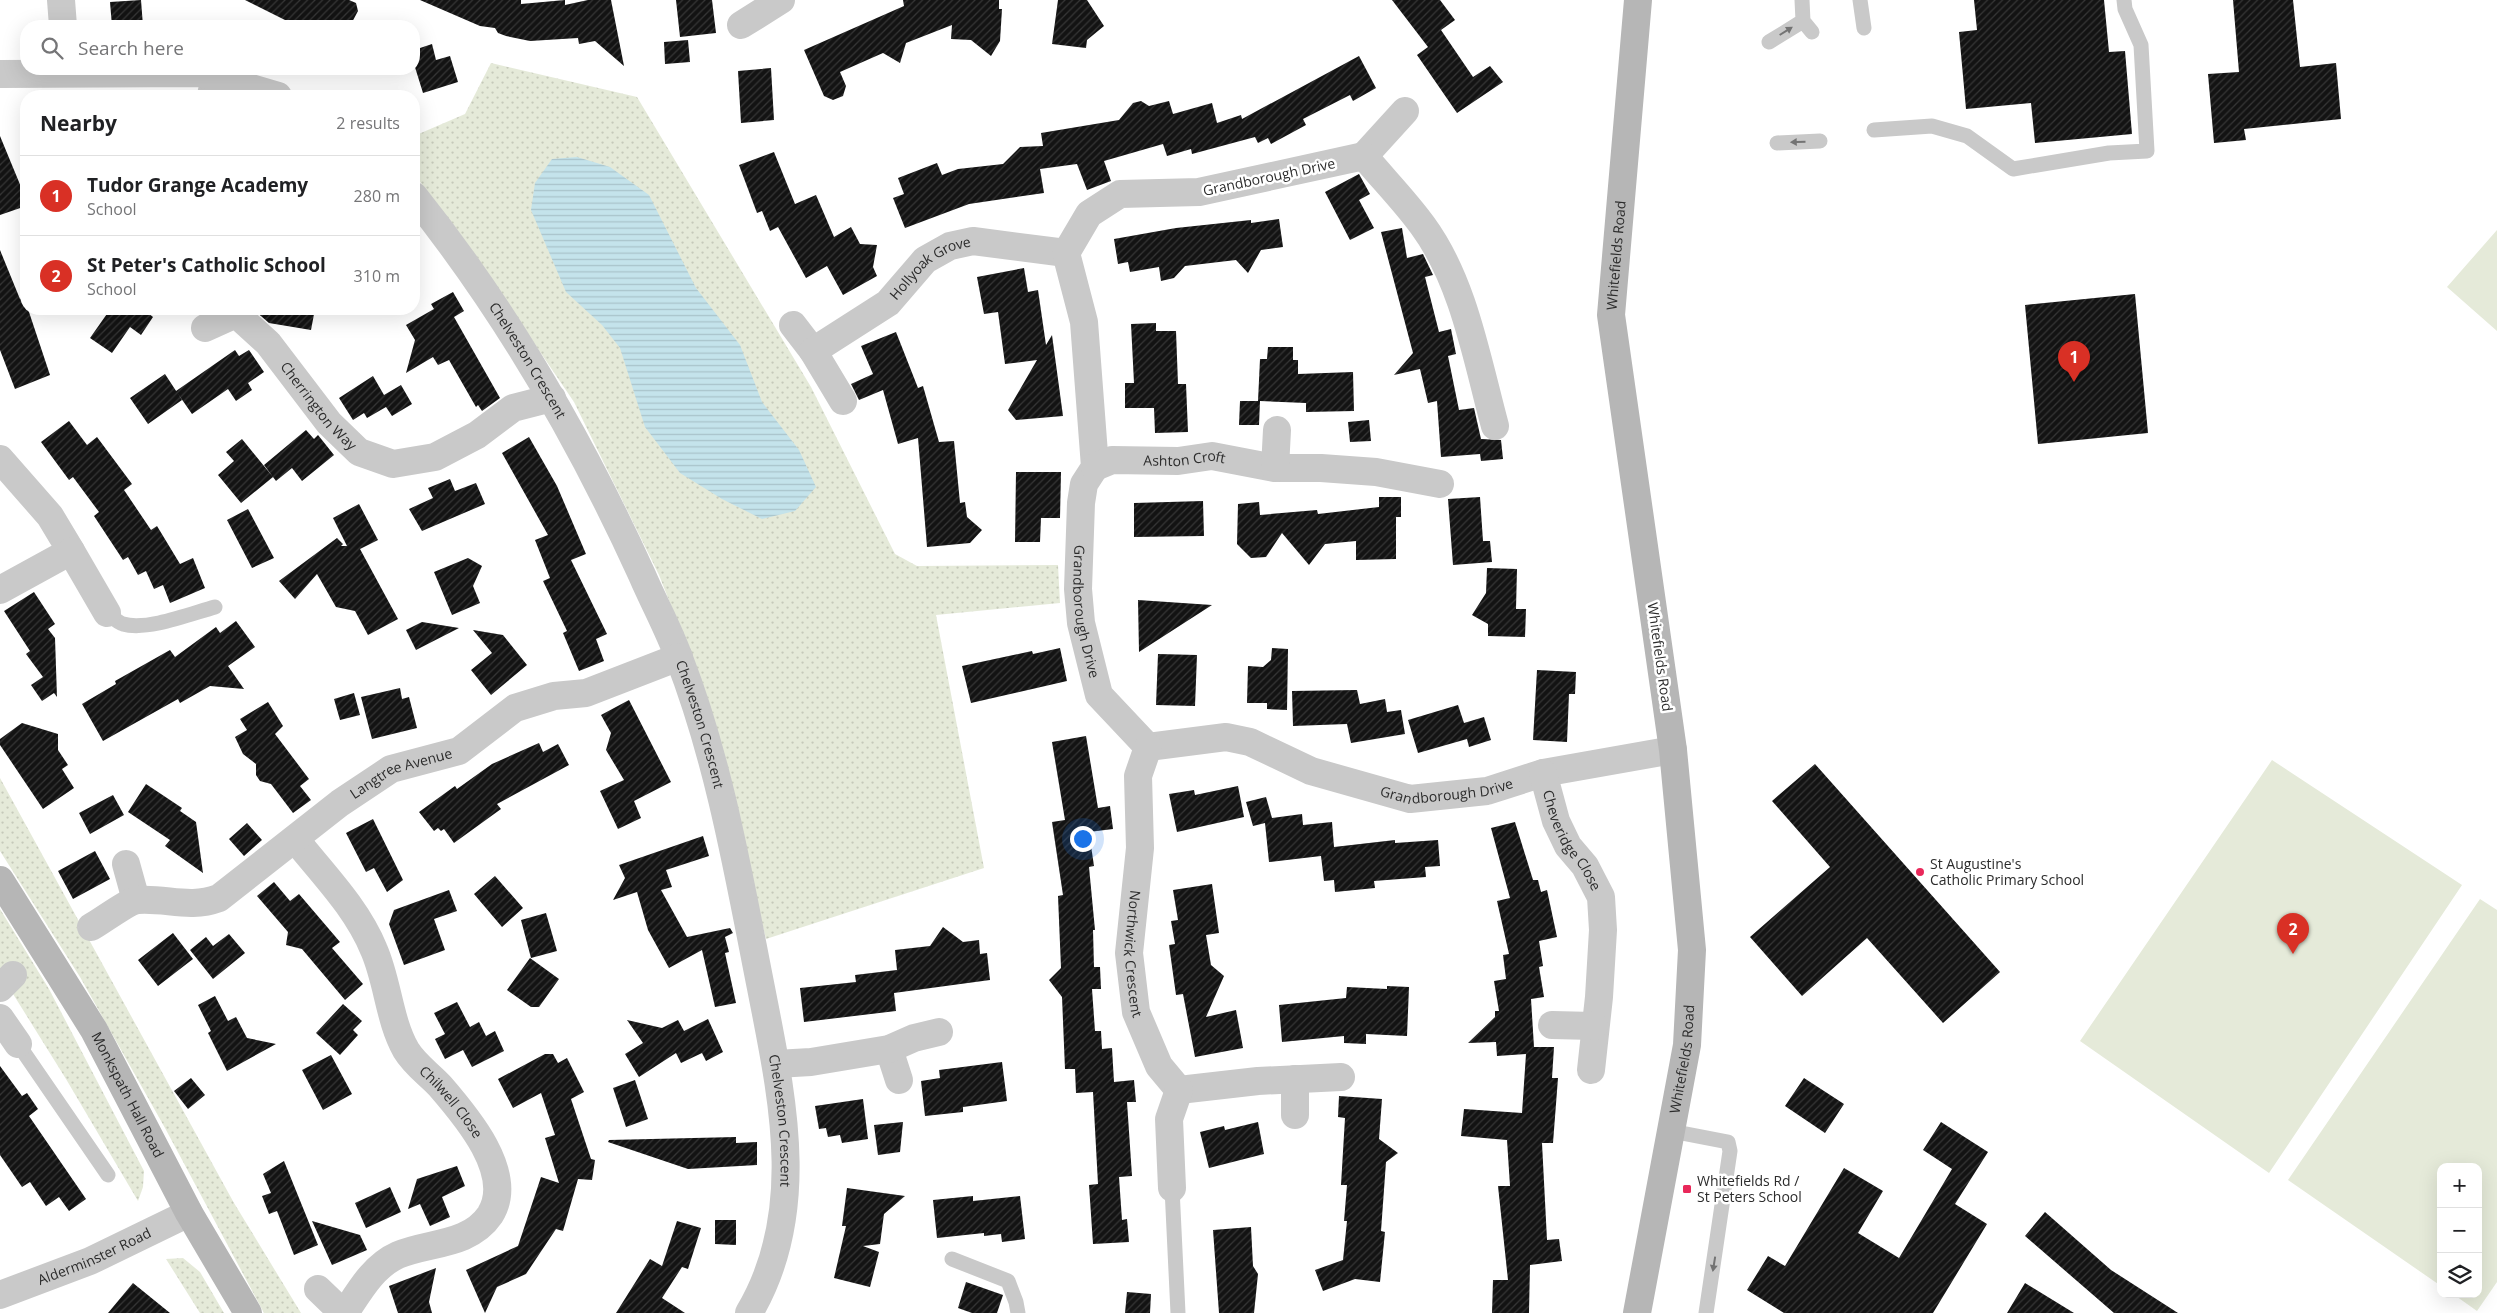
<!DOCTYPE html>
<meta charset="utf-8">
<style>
:root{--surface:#fff;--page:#f6f6f6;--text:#202124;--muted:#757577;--line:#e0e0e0;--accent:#d93025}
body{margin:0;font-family:"Open Sans",sans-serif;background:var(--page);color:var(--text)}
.controls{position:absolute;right:15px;bottom:15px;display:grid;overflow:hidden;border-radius:10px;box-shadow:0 5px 20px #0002}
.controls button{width:45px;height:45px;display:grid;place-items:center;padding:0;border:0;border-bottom:1px solid var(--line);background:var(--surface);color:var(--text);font:25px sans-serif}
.you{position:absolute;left:1082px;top:838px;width:18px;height:18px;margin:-12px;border:4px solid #fff;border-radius:50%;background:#1a73e8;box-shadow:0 0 0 8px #1a73e833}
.badge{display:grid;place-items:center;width:32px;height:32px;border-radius:50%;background:var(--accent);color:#fff;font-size:16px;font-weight:700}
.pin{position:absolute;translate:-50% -41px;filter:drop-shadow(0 1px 2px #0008)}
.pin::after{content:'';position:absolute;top:26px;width:18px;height:15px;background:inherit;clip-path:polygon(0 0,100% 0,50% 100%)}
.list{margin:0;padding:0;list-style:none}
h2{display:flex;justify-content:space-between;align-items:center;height:65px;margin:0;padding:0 20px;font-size:21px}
h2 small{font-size:16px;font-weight:400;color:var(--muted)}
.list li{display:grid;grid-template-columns:32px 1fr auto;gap:15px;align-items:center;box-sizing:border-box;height:80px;padding:0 20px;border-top:1px solid var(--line)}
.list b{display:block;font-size:19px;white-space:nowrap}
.list p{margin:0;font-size:16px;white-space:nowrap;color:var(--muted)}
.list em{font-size:16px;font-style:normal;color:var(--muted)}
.icon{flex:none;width:28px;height:28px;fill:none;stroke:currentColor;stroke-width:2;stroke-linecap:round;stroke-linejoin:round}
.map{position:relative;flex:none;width:2497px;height:1313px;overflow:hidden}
.search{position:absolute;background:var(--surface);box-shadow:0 5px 20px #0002;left:20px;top:20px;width:400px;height:55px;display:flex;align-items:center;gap:12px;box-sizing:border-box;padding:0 18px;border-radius:20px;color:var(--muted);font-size:19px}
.panel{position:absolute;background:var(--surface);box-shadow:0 5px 20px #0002;left:20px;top:90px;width:400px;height:225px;border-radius:20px}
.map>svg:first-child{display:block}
.grass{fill:url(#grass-dots)}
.garden{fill:#e5ead9}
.water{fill:url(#water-rules)}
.building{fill:url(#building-hatch)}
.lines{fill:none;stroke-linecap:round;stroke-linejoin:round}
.lane{stroke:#c9c9c9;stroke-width:15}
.street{stroke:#c9c9c9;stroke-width:28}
.secondary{stroke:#b6b6b6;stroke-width:28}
.oneway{fill:#737373}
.poi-dot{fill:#e9285a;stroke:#fff;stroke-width:2}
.labels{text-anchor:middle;stroke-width:5;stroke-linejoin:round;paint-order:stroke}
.street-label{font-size:14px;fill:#2c2c2c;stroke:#fff}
.poi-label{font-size:14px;fill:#2c2c2c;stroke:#fff;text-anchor:start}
</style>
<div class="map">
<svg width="2497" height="1313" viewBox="0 0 2497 1313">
<defs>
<pattern id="grass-dots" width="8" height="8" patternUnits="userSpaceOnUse" patternTransform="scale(1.25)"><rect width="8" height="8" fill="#e5ead9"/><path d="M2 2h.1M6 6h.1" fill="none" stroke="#c5c9ba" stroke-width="1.8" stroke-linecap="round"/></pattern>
<pattern id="water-rules" width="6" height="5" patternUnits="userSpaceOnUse" patternTransform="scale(1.25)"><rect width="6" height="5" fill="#c4e3eb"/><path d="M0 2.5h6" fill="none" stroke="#a9c3ca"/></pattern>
<pattern id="building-hatch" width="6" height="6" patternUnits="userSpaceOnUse" patternTransform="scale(1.25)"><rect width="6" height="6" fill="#131313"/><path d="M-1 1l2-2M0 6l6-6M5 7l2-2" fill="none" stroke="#363636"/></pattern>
</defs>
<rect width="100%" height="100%" fill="#fff"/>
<path class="grass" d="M491,63L637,97L811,387L895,554L917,566L1058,565L1060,603L936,615L984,868L766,939L705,692L659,575L574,402L460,234L414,174V136L465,114Z
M0,778L234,1203L301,1313H264L165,1128L80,977L0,851Z
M0,909L49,989L144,1171L143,1187L138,1201L66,1079L0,973Z
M183,1258L200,1272L224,1313H200L166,1259Z"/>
<path class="garden" d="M2497,230V331L2447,287Z
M2272,760L2462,885L2269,1173L2080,1041Z
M2480,899L2497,910V1282L2477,1311L2453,1294H2478V1167H2441V1286L2288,1180Z"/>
<path class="water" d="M577,157L610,167L649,195L696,288L740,345L762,402L799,450L816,487L795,511L762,519L722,499L680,473L645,427L620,348L602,325L566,292L531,210L535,183L552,159Z"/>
<path class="building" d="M141,0L143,26H112L110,2Z
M245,0H349L356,3L358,11L350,26H297Z
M420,0H521V4L565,0V5L588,0H611L624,66L595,41L579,44L578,38L530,41L506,36L498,33L495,28L480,26Z
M676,0H712L716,33L680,37Z
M903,0H999V9H1002L1000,41L991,56L971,40L951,39L952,25L906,43L900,63L883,53L840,72L846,86L843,96L833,100L824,96L804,50L904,6Z
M1058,0H1087L1104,26L1087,40L1086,48L1052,44Z
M1392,0H1440L1455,20L1441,30L1473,77L1490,66L1503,82L1457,113L1417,55L1428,47Z
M1974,0H2104L2109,52L2125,51L2132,134L2035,143L2031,103L1966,109L1959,32L1977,30Z
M2233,0H2293L2300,67L2336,63L2341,119L2244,129L2246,140L2214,143L2208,74L2239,72Z
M688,40L690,62L665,64L664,42Z
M432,44L436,60L450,56L458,82L423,93L414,64V50Z
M1359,56L1376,88L1353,101L1350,95L1303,119L1306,125L1271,144L1268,138L1258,143L1255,137L1192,154L1191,149L1167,156L1163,144L1104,161L1111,181L1087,190L1077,164L1040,169L1044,193L969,204L905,228L893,198L904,194L898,178L937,163L942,175L958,169L1003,164L1020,147L1043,146L1041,133L1119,120L1133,103L1141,101L1149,106L1169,101L1173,114L1212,103L1217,123L1241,115L1242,119Z
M771,68L774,120L741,123L738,71Z
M0,136L26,199V206L0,215Z
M774,152L795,204L816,195L834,237L851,227L860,244L877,245L873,267L877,276L843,295L827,266L806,278L778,227L770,231L762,211L757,213L739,165Z
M1359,174L1370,194L1359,200L1374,228L1350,240L1325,192Z
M1279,219L1283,247L1261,250L1248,273L1236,260L1185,266L1174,278L1161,281L1159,267L1130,272L1128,262L1118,264L1114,239L1176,228L1251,220V223Z
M1402,228L1407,258L1423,254L1433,275L1425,277L1439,332L1451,329L1456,354L1448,356L1459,410L1474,408L1481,439L1501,440L1503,459L1481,461L1480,454L1441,457L1437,401L1428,403L1420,369L1394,375L1413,353L1381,232Z
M0,250L20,299L24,297L50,375L15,389L0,350Z
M1024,268L1028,292L1038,290L1046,345L1052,335L1063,416L1016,420L1008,410L1037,360L1005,364L998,312L984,314L977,277Z
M453,292L464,311L454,317L500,398L482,411L478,405L476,407L449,360L438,365L433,357L406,373L415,340L406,325L434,309L431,304Z
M2135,294L2148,433L2038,444L2025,305Z
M105,309H143L153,317L141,335L130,327L112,353L90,338L109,311Z
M253,309H315L311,330L269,323Z
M1156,323V331H1176L1178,384H1186L1188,432L1155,433L1154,408H1125V383H1134L1131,324Z
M896,332L918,388L923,386L939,442L954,441L960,503L965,502L967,517L982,530L970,543L927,547L918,438L898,444L883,390L859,400L851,384L873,374L861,346Z
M1268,347H1293V360H1298V374L1353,372L1354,411L1306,412V403L1260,401L1259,425H1239L1240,401H1258L1260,359H1267Z
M235,350L239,356L249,350L264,372L248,383L252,390L236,401L228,389L192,414L176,391Z
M165,374L182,400L148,424L130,398Z
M373,376L384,395L401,385L412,404L392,416L386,407L367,418L364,413L353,420L339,398Z
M1369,420L1371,441L1350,442L1348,422Z
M69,421L87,445L97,437L132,484L124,490L151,530L157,526L180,564L193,558L205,588L170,603L163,585L154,589L146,571L138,575L128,557L123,560L94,516L99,512L73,477L69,480L41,442Z
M306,430L314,439L318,435L334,455L302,481L292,468L276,481L264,465Z
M529,437L557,486L586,554L571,560L607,634L596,639L604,661L579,671L563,633L567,631L543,581L550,578L535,540L548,535L502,453Z
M242,439L273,477L241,503L218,475L234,461L226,452Z
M1016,472H1061L1060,518H1041L1040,542H1015Z
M450,479L455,491L476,483L485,504L422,531L409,509L433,498L428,488Z
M1379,497H1401V517H1396V559L1356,560V541L1325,544L1309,565L1282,533L1266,557L1251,558L1237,544L1238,504L1259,502L1260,515L1317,510L1318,514L1379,507Z
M1480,497L1483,541H1490L1492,562L1453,565L1448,499Z
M1203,501L1204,536L1134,537V503Z
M359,504L378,540L360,549L398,619L368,635L355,611L336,607L317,574L295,599L279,581L337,538L343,544L341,546H347L333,518Z
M248,509L274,558L252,568L227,520Z
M468,558L482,566L473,586L480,603L452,615L434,572Z
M1487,568L1517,569L1516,609H1526L1525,637L1488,636V624L1472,615L1486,593Z
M34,592L55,624L48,629L55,638L57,697L54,693L42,701L31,685L43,677L26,654L30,651L4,611Z
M1138,600L1212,605L1139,652Z
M236,621L255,647L228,666L244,689L210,686L180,703L178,699L103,741L82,704L116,684L115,681L170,650L175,657L216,627L220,633Z
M422,622L459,628L416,650L406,630Z
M473,630L503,635L527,665L491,695L471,670L492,653Z
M1060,648L1067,681L971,703L962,666L1032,651L1033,654Z
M1272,648L1288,649L1287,710L1267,709V703H1247L1248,666L1263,667L1271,660Z
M1158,654L1197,655L1195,706L1156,705Z
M1537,670L1576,672L1575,694H1569L1567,742L1533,740Z
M400,688L402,699L409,697L417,728L372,739L361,697Z
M1357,690L1360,704L1385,699L1387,712L1401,710L1405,734L1351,743L1347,724L1293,726L1292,691Z
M354,693L360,715L340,720L334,699Z
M629,700L671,782L634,801L641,818L618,829L600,791L624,780L606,750L611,733L601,715Z
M268,702L283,726L275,734L309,779L300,786L311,800L293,813L271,784L260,781L256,775V764L243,754L235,737L247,730L240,719Z
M1458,705L1464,723L1484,717L1491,740L1469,747L1467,739L1418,753L1408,720Z
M22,723L58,734V750L68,765L62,769L74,788L43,809L0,745V739Z
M1086,736L1098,808L1110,806L1113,829L1089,832L1094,866L1089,867L1095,930H1093L1094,967H1100L1101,989H1092L1095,1031H1101L1102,1049L1112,1048L1114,1082L1134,1080L1136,1102H1127L1132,1176L1119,1177L1122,1220L1127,1219L1129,1242L1093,1244L1089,1185L1098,1184L1093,1092L1076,1093L1075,1069H1065L1062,997L1049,980L1061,968L1058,896L1063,895L1052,822L1065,820L1052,742Z
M539,743L543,752L558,744L569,765L497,804L501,809L454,843L444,829L441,831L438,828L434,831L419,812L455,786L457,789L492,764Z
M1815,764L2000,972L1943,1023L1867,938L1802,996L1750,937L1830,867L1772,801Z
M146,784L182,808L180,811L196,822L203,873L165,846L170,840L128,812Z
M1238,786L1244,817L1177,832L1169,794L1194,790L1195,795Z
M113,795L124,815L90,834L79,813Z
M1266,797L1272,818L1302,814L1303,825L1332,822L1334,847L1395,840V843L1438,840L1440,866L1425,867L1426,877L1374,881L1375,888L1335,892L1334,880L1324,881L1321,856L1269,862L1265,823L1253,826L1246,802Z
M373,819L403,880L387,892L374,868L366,872L346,833Z
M1515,822L1533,880H1538L1541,892L1547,890L1557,937L1539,941L1543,966L1539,967L1544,997L1531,999L1534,1047H1554L1552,1078H1558L1553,1143H1542L1547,1240L1559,1239L1562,1261L1530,1265L1529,1313H1492L1493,1280H1508L1498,1186H1510L1507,1140L1461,1136L1464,1109L1522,1113L1526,1054L1497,1056L1496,1042L1468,1043L1495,1017V1011H1499L1494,981L1506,979L1503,955L1509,954L1497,901L1510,898L1491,828Z
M247,823L262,840L244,856L229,839Z
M703,836L709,856L666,870L672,887L661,890L687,937L730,928L733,933L725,937L729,952L725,953L736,1003L715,1007L702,950L669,968L648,930L637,892L613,900L625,878L619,865Z
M95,851L110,879L73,899L58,871Z
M495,876L523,908L502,927L474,894Z
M274,882L290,901L299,894L340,942L332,948L363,984L345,1000L302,949L286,945L288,932L257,896Z
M1212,884L1219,933L1206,935L1211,965L1224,976L1206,1017L1236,1010L1243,1048L1195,1057L1183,994L1176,995L1169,945L1175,944L1171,921L1178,920L1173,890Z
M449,890L457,911L434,919L445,950L404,965L389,924L394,910Z
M546,913L557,951L531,958L521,920Z
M943,927L963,942L979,940L980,954L987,953L990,980L894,993L896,1011L804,1022L800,988L856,982L855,975L897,970L895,950L930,946Z
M173,933L193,959L158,986L138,960Z
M229,934L245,953L213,979L190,950L206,937L213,946Z
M530,958L559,979L539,1007H531L507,990Z
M1387,986L1409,987L1407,1036L1366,1034V1044L1344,1043V1036L1282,1042L1279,1005L1346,998L1347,987L1387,989Z
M215,996L228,1021L236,1017L247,1038L276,1044L227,1071L208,1033L211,1031L198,1005Z
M457,1002L470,1027L479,1022L486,1036L495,1031L504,1051L472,1067L463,1050L445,1059L435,1039L445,1034L434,1013Z
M343,1004L362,1021L353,1030L358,1035L340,1055L316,1033Z
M708,1019L723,1052L706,1061L702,1053L681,1063L676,1053L639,1077L625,1054L643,1043L627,1020L662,1028L678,1020L684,1031Z
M545,1054H553L558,1063L567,1058L584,1092L571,1099L591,1159L595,1160L592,1180L578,1179L563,1231L556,1229L526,1274L497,1287L485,1313L466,1270L518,1246L541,1177L559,1183L545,1138L555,1135L541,1093L513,1108L498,1079Z
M331,1055L352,1094L323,1110L302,1070Z
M1002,1062L1007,1101L963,1107V1112L925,1116L921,1081L940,1078L939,1070Z
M0,1066L22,1096L27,1093L38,1109L29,1116L86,1199L69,1211L59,1197L46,1206L30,1182L22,1187L0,1155Z
M191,1078L205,1095L188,1109L174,1091Z
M1804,1078L1844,1104L1825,1133L1785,1106Z
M635,1080L648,1119L626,1127L613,1088Z
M1339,1096L1382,1099L1379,1139L1398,1153L1386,1162L1381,1231L1385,1232L1380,1282L1355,1279L1323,1291L1315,1270L1343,1260L1347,1221H1344L1347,1185H1341L1345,1118L1338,1117Z
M863,1099L868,1139L842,1143L840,1135L828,1137L826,1128L819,1129L815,1106Z
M903,1122L900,1152L878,1155L874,1125Z
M1258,1122L1264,1154L1209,1168L1200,1132L1224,1126L1225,1130Z
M1941,1122L1988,1152L1955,1204L1987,1224L1933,1313H1784L1747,1290L1768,1256L1785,1266L1844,1168L1883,1191L1858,1233L1899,1258L1952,1169L1923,1150Z
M736,1137V1143L757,1142V1165L688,1169L608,1142L609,1140Z
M284,1161L318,1245L294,1255L277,1211L269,1214L262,1196L271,1193L263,1174Z
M457,1166L465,1186L442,1197L450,1217L430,1226L420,1204L408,1209L417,1179Z
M390,1187L401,1212L366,1228L355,1203Z
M847,1188L905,1196L884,1214L880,1244L863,1246L879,1252L870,1287L834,1278L846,1226H842Z
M973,1196V1201L1020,1196L1025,1239L1002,1242L1001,1234L984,1236V1233L937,1238L933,1200Z
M2045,1212L2111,1270L2178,1313H2114L2025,1236Z
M715,1220H736V1245L715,1244Z
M312,1221L360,1235L367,1250L332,1265Z
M677,1221L701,1228L688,1269L682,1267L662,1298L685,1313H616L650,1259L662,1266Z
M1251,1227L1253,1266L1258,1274L1254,1313H1219L1213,1230Z
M436,1268L429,1302L432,1313H398L389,1286Z
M966,1282L1003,1295L997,1313H972L958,1308Z
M133,1283L170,1313H108Z
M2025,1283L2074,1313H2007Z
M1127,1292L1151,1294L1150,1313H1125Z"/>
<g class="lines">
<path class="lane" d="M1802,0L1803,21L1812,32
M1860,0L1864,28
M1769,42L1803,21
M204,96L209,76
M1874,130L1932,126L1967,136L2013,169L2109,153L2147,151L2141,45L2125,9L2124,0
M1777,143L1820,141
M107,613C112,617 117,622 123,624C147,631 190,614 215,607
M18,1044L108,1175
M1671,1131L1728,1142L1730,1151L1706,1313
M1172,1188L1178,1313
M952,1259L1008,1281L1016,1302L1018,1313"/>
<g class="street">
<path d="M61,0L63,26"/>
<path d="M741,25L781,0"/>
<path d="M0,74L200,73L278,96"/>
<path d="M1364,156L1405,111"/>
<path id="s1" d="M414,196C506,311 581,441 642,575C654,603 669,630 679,658C720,764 739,877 761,988C782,1096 809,1212 749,1313"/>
<path d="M793,325L813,351"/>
<path id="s2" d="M205,328L236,314L268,343L329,423L359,452L393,464L435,457L477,435L513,408L552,398"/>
<path id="s3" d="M843,401L813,351L888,303L925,260L950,246L973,241L1066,253"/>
<path id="s4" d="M1495,426C1477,360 1464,282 1423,226C1405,201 1383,179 1364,156L1199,192L1120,194L1089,214L1066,253L1084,322L1095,467L1084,484L1081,503L1078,589L1081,623L1099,695L1148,747L1226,737L1250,742L1311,771L1410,799L1487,791L1543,773L1673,750"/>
<path d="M0,459L50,516L71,551L0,590"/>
<path id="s5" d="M1095,467L1112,460L1178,461L1212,456L1275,468H1321L1376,472L1440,484"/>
<path d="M1275,468L1277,430"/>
<path d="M71,551L107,613"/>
<path id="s6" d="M1148,747L1138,776L1140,848L1129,953L1136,1012L1159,1066L1179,1090L1258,1081L1341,1077"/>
<path id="s7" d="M1543,773L1556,821L1568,846L1585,866L1601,897L1603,930L1599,997L1591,1070"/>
<path id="s8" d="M295,839C323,874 357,908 374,950C388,982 389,1020 406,1050C415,1065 429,1074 440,1086C466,1116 516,1174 490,1215C469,1246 428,1242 398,1255C373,1266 359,1292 345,1313"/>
<path d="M126,864L136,900"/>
<path id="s9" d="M91,927C102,921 128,901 138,900C168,898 189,909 219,898L340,803L391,769L459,751L515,708L554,696L586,693L679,657"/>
<path d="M0,988L13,975"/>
<path d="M0,1018L18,1044"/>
<path d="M1552,1025L1594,1026"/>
<path d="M889,1049L899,1080"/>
<path d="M776,1064L811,1062L889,1049L914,1038L939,1032"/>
<path d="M1295,1079V1115"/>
<path d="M1172,1188L1169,1119L1179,1090"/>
<path d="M318,1289L343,1313"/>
<path id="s10" d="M0,1295L90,1261L189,1213"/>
</g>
<g class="secondary">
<path id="s11" d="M0,880L94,1030L189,1213L248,1313"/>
<path id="s12" d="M1637,1313L1687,1045L1692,950L1673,750L1611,315L1638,0"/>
</g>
</g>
<defs><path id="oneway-solid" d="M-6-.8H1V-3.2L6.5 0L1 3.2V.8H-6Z" transform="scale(1.25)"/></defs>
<g class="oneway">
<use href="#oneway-solid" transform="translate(1786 31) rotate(-32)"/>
<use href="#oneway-solid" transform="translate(1798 142) rotate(178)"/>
<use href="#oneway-solid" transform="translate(1714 1264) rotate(99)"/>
</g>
<g class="poi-dot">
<circle cx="1920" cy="872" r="5"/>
<rect x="1682" y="1184" width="10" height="10" rx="2.5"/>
</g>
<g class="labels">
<g class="street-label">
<text transform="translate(1269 177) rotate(-12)" y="5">Grandborough Drive</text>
<text dy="5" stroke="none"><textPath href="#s12" startOffset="1068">Whitefields Road</textPath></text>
<text dy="5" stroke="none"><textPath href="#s3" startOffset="204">Hollyoak Grove</textPath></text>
<text dy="5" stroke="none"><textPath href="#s1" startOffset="200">Chelveston Crescent</textPath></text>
<text dy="5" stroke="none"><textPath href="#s2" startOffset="158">Cherrington Way</textPath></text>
<text dy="5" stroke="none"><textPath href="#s5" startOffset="91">Ashton Croft</textPath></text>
<text dy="5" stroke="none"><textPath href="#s4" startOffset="1001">Grandborough Drive</textPath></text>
<text transform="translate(1660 657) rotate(82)" y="5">Whitefields Road</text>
<text dy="5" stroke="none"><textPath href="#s1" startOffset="604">Chelveston Crescent</textPath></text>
<text dy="5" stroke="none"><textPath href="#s9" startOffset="359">Langtree Avenue</textPath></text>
<text dy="5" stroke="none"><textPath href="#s4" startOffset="1468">Grandborough Drive</textPath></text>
<text dy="5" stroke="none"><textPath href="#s7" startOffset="74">Cheveridge Close</textPath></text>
<text dy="5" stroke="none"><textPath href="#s6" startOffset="209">Northwick Crescent</textPath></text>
<text dy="5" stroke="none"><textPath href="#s12" startOffset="258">Whitefields Road</textPath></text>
<text dy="5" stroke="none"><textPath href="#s11" startOffset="250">Monkspath Hall Road</textPath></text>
<text dy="5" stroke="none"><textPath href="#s8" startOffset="311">Chilwell Close</textPath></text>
<text dy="5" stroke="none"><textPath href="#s1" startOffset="1009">Chelveston Crescent</textPath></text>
<text dy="5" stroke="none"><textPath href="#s10" startOffset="102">Alderminster Road</textPath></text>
</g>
<g class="poi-label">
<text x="1930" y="869">St Augustine's<tspan x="1930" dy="16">Catholic Primary School</tspan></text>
<text x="1697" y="1186">Whitefields Rd /<tspan x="1697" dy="16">St Peters School</tspan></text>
</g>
</g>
</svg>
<div class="controls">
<button>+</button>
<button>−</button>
<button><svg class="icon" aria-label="layers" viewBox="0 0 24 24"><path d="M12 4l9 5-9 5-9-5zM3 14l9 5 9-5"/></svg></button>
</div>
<div class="you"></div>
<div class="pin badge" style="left:2074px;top:382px">1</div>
<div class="pin badge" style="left:2293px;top:954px">2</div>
<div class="search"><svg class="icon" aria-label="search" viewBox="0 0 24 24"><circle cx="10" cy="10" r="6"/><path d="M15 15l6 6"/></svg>Search here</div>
<section class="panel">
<h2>Nearby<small>2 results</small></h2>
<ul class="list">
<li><span class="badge">1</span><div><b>Tudor Grange Academy</b><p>School</p></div><em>280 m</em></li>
<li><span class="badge">2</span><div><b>St Peter's Catholic School</b><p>School</p></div><em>310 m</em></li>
</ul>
</section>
</div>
